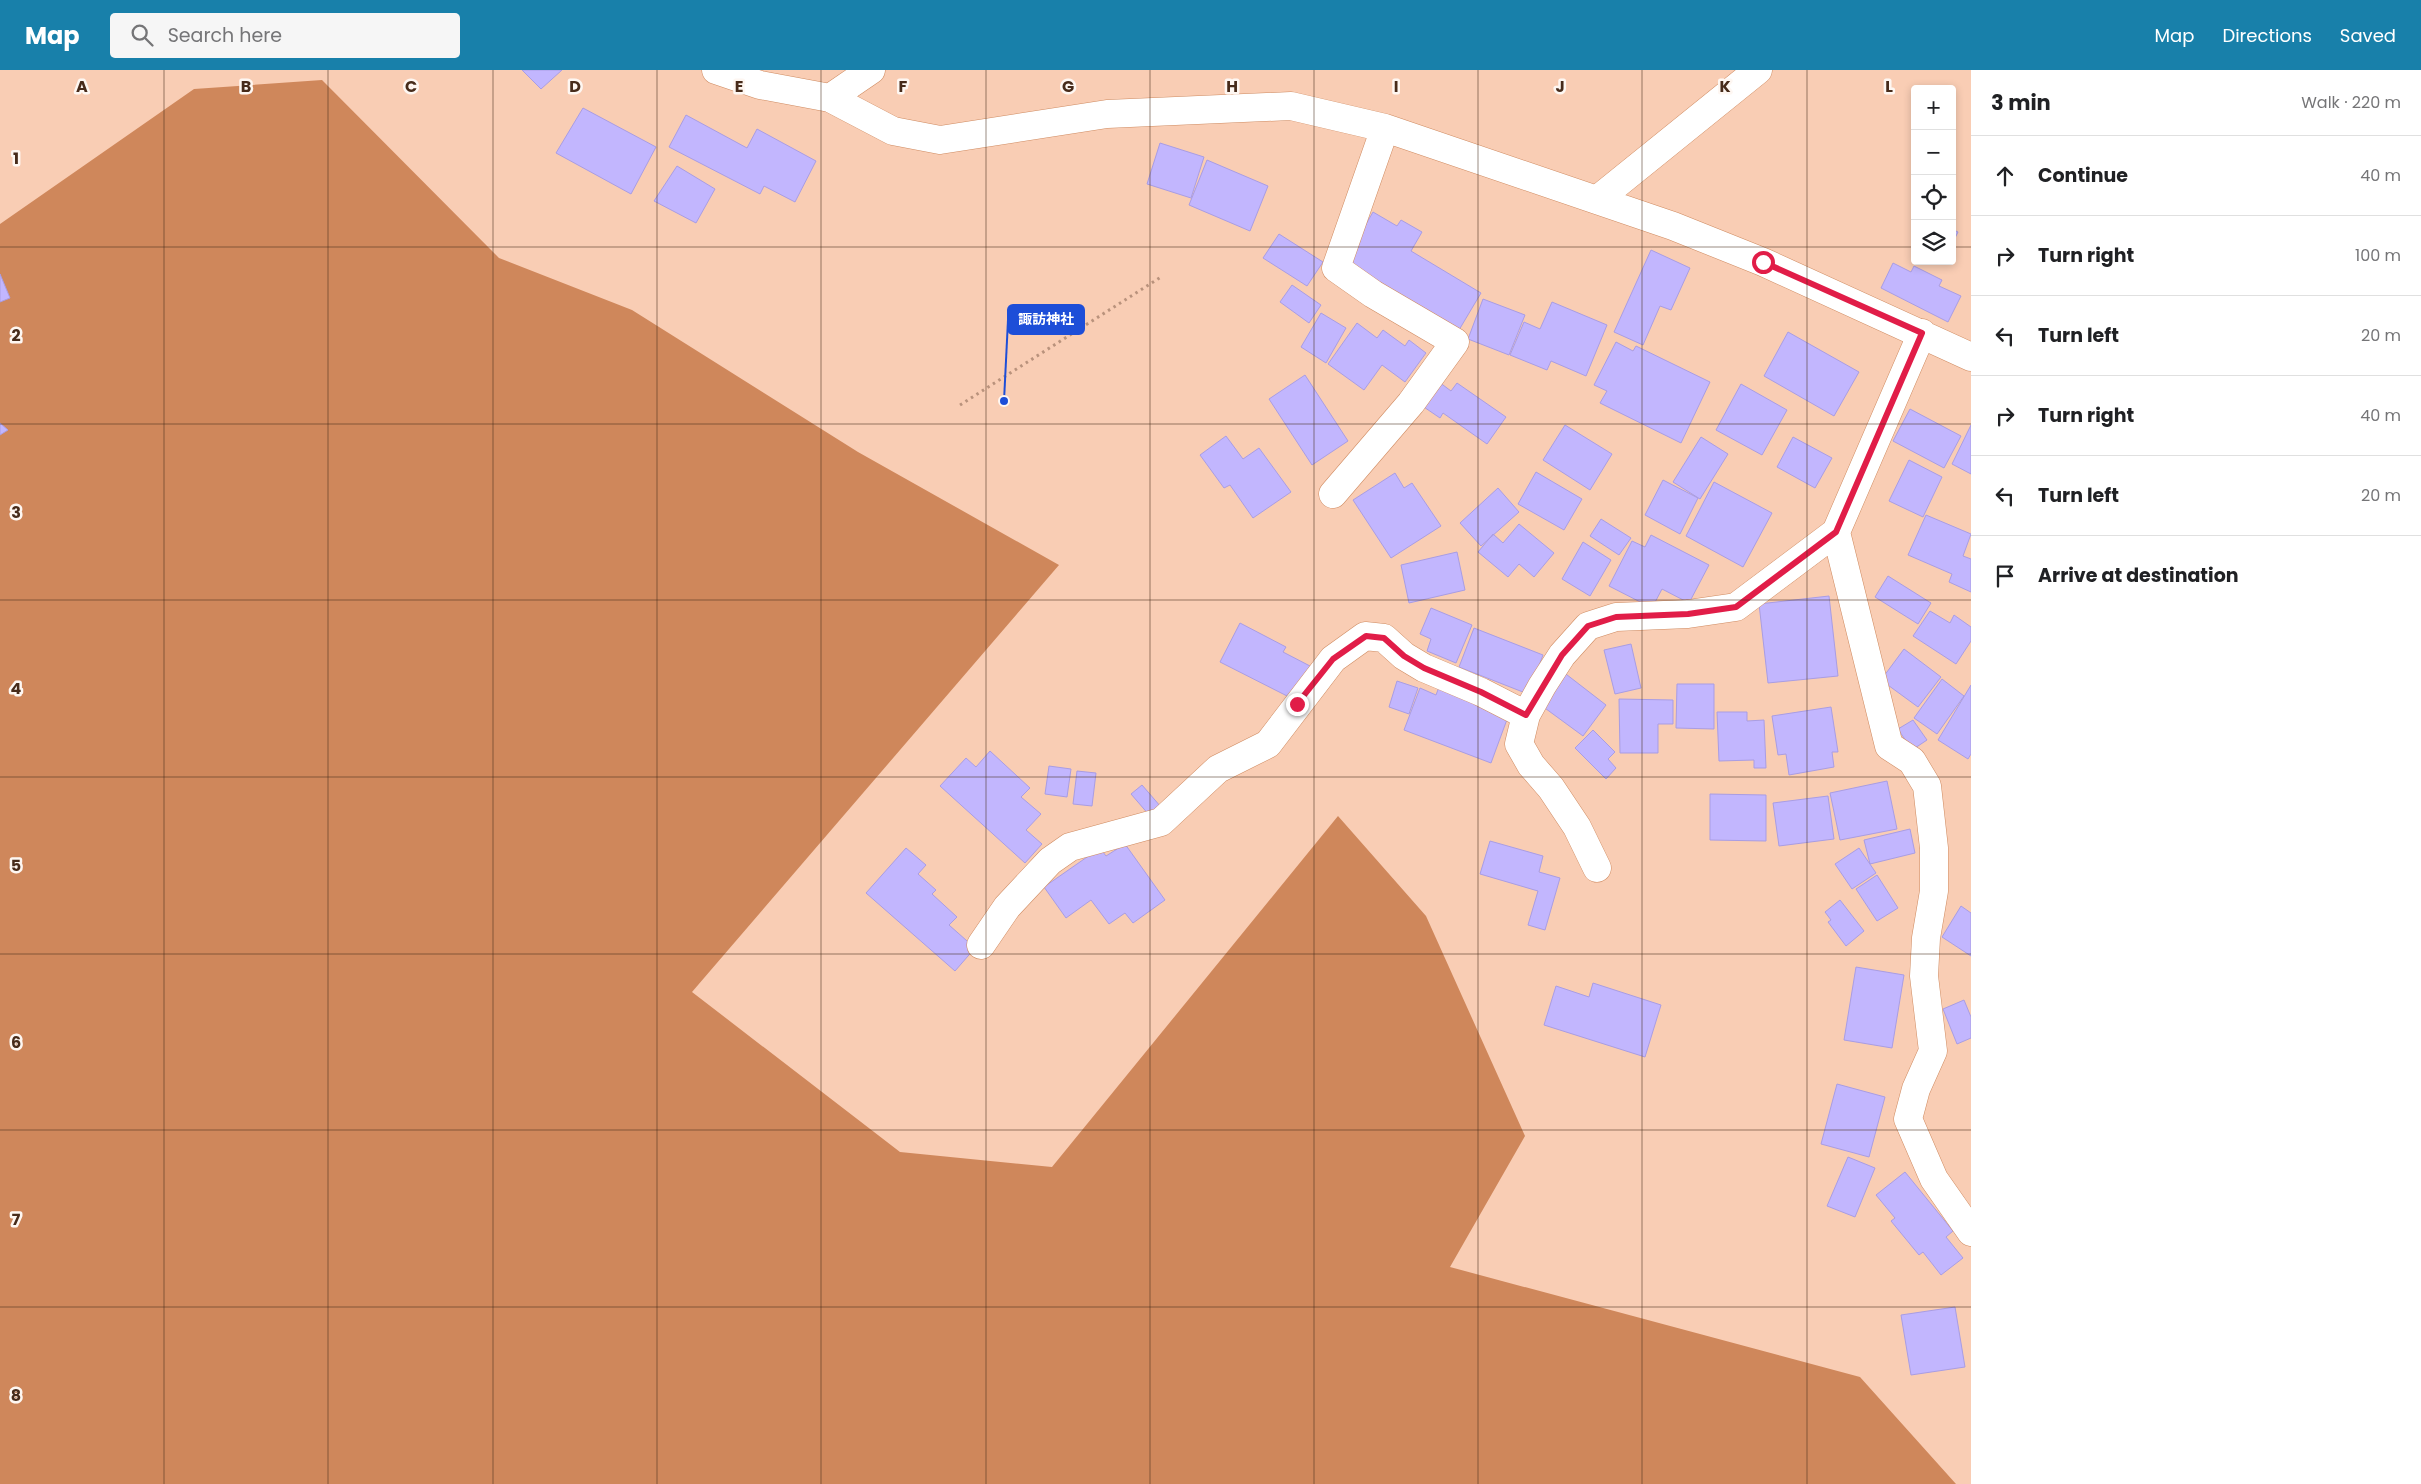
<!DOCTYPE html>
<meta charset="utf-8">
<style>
:root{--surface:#fff;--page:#f6f6f6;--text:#202124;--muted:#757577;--line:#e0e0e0;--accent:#1880aa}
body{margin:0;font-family:Poppins,"Noto Sans JP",sans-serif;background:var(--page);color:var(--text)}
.controls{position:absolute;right:15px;top:15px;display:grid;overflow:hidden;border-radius:5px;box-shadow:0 2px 8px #0003}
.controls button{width:45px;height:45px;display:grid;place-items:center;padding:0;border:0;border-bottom:1px solid var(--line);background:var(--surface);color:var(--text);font:25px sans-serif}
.stop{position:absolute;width:15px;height:15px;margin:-11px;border:4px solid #e11d48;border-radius:50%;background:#fff}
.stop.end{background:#e11d48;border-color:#fff;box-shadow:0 1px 5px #0008}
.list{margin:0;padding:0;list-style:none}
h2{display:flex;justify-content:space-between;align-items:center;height:65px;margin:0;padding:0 20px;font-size:21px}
h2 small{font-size:16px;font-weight:400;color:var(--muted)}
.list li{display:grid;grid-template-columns:32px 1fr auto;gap:15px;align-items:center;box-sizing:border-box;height:80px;padding:0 20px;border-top:1px solid var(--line)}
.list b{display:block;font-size:19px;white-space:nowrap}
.list em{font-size:16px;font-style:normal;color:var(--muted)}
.icon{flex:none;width:28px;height:28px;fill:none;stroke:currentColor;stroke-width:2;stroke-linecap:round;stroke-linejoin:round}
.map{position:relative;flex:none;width:1971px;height:1414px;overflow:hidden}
header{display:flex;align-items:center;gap:30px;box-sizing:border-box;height:70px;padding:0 25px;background:var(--accent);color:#fff}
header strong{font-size:24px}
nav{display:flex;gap:28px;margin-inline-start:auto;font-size:18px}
.search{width:350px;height:45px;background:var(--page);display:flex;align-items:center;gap:12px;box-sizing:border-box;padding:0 18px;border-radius:5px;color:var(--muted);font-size:19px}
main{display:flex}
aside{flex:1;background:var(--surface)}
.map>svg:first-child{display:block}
.forest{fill:#cf875b}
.building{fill:#c2b6fe;stroke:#a99de3}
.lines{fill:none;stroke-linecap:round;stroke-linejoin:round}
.minor-casing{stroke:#cf8b61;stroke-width:29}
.path{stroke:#b9927c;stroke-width:3;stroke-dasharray:2.5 4;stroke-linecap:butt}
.minor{stroke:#fff;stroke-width:28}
.route{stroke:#e11d48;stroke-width:6}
.grid{fill:none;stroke:#472b1a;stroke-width:1;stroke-opacity:0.55}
.grid-label{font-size:16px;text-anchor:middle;font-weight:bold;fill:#472b1a;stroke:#fef7f2;stroke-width:5;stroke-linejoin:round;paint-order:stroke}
.leader{fill:none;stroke:#1d4ed8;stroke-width:2}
.callout-dot{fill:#1d4ed8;stroke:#fef7f2;stroke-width:2}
.callout{fill:#1d4ed8;stroke:#1d4ed8;stroke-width:2}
.callout-label{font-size:14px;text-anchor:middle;font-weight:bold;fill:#fff}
</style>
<header>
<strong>Map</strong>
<div class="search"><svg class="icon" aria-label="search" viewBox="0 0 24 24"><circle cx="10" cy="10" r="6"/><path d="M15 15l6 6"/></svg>Search here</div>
<nav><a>Map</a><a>Directions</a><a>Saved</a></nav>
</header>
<main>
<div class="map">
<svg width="1971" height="1414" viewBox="0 0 1971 1414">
<rect width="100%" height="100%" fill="#f9cdb4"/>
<path class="forest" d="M322,10L499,188L632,240L858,382L1059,495L692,922L900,1082L1052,1097L1338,746L1426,846L1525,1066L1450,1197L1860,1307L1956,1414H0V154L194,19Z"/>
<path class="building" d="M522,0H562L541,19Z
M583,38L656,77L631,124L556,83Z
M686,45L747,78L757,59L816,91L795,132L764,116L760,124L669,77Z
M1160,73L1204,87L1191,128L1147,114Z
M1207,90L1268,116L1250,161L1189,135Z
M677,96L715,119L696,153L654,131Z
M1373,142L1397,156L1401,150L1422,162L1411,181L1481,223L1456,265L1341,198Z
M1952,159L1958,162L1952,174Z
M1279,164L1323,192L1307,216L1263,188Z
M1651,180L1690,198L1671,240L1660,236L1643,275L1614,262Z
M1893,193L1911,202L1914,196L1942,210L1939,216L1961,226L1948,252L1881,218Z
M0,204L10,228L0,232Z
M1292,215L1321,235L1309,253L1280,232Z
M1483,229L1525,245L1509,285L1468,269Z
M1552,232L1607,255L1586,306L1551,291L1547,300L1510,285L1524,252L1540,259Z
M1321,243L1346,258L1326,293L1301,277Z
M1357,253L1377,268L1383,260L1405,276L1409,270L1426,283L1405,312L1382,295L1364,320L1328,294Z
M1788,262L1859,302L1834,346L1764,306Z
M1616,272L1633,281L1636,276L1710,312L1681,373L1600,333L1607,321L1594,315Z
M1305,305L1348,371L1312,395L1269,329Z
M1435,309L1451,321L1457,313L1506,347L1487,374L1443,343L1440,348L1418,333Z
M1741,314L1787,340L1762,385L1716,360Z
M1910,339L1961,366L1944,398L1893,371Z
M0,353L8,360L0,365Z
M1565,355L1612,384L1590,420L1543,390Z
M1971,355V404L1952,394Z
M1226,366L1243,389L1259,378L1291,422L1253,448L1230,415L1224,418L1200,385Z
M1701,367L1728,384L1700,429L1673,412Z
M1793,367L1832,388L1815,418L1777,397Z
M1909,390L1942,407L1923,447L1889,431Z
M1536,402L1582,429L1564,460L1518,434Z
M1395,403L1404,418L1412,413L1441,456L1391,488L1353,430Z
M1663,410L1698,428L1680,464L1645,445Z
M1714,412L1772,443L1743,497L1686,466Z
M1498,418L1519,442L1481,476L1460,453Z
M1926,445L1971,464L1963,486L1971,489V522L1949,512L1952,504L1908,485Z
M1601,449L1631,468L1619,485L1590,466Z
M1519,454L1554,483L1534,507L1519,494L1508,507L1478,482L1493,464L1503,473Z
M1651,465L1709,495L1689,533L1662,519L1652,538L1609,516L1632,471L1645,477Z
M1583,472L1611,490L1590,526L1562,509Z
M1457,482L1465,520L1409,533L1401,495Z
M1888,506L1931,533L1918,554L1875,527Z
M1829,526L1838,606L1768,613L1759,534Z
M1431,538L1472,555L1456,593L1427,581L1431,569L1420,564Z
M1930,541L1950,553L1954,545L1971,557V571L1956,594L1913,566Z
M1240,553L1286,577L1283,582L1310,596L1293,629L1220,592Z
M1474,558L1543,585L1528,624L1459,597Z
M1631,574L1641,618L1615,624L1604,580Z
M1904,579L1941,607L1918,637L1881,610Z
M1562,601L1606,635L1583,666L1538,633Z
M1942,609L1964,626L1937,664L1914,648Z
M1397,611L1418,618L1409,644L1389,637Z
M1677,614H1714V659L1676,658Z
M1971,615V684L1968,689L1938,670Z
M1439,617L1509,644L1491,693L1404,660L1420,618L1436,625Z
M1619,629L1673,630V654H1658V683H1620Z
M1831,637L1838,682H1832L1834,697L1789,705L1786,684L1778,685L1772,646Z
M1717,642H1747V651L1764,650L1766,698H1754V690L1719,691Z
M1913,650L1927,670L1912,680L1898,659Z
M1593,660L1615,682L1608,689L1616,698L1606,709L1575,678Z
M990,681L1030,718L1021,727L1041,744L1026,760L1042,774L1025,793L940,716L966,688L976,697Z
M1049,696L1071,699L1067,727L1045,724Z
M1077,701L1096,703L1092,736L1073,734Z
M1887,711L1897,759L1840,770L1830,723Z
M1142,715L1161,737L1150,746L1131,724Z
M1710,724L1766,725V771L1710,770Z
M1828,726L1834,769L1779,776L1773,733Z
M1910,759L1915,783L1870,794L1864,770Z
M1490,771L1543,786L1539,802L1560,808L1545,860L1528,855L1538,821L1480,804Z
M1125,774L1165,830L1133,853L1125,843L1109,854L1091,830L1066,848L1044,817L1100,778L1106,786Z
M906,778L926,795L918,804L936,820L932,824L957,847L949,855L975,878L955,901L866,823Z
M1859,778L1876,803L1852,819L1835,794Z
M1877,805L1898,838L1877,851L1856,819Z
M1840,830L1864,861L1846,876L1828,852L1831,850L1825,842Z
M1961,836L1971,843V886L1942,867Z
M1856,897L1904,905L1892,978L1844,970Z
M1593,913L1661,935L1645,987L1544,955L1556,916L1589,927Z
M1964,930L1971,947V968L1957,974L1943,939Z
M1837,1014L1885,1027L1869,1087L1821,1074Z
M1848,1087L1875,1098L1855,1147L1827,1136Z
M1905,1102L1953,1161L1946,1167L1963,1188L1941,1205L1923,1182L1919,1185L1891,1151L1895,1148L1876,1125Z
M1955,1237L1965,1297L1911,1305L1901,1245Z"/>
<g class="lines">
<g class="minor-casing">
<path id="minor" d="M716,0L760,15L830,28L893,61L940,70L1107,44L1291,36L1385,58L1673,156L1763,192L1971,287
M830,28L871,0
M1597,130L1758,0
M1922,263L1836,462L1889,676L1912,691L1927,716L1934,778V821L1926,868L1924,906L1933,981L1916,1019L1908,1049L1934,1109L1971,1162
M1333,424L1411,333L1455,272L1373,224L1336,198L1385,58
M1597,798L1577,757L1551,718L1531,695L1519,674L1526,645L1542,616L1562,585L1588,556L1616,547L1688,544L1736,537L1836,462
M981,875L1007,837L1050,791L1070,777L1161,752L1218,699L1268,674L1333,589L1365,566L1384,568L1404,586L1424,598L1481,622L1526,645"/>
</g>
<path class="path" d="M960,335L1161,207"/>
<use href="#minor" class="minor"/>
</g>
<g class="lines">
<path class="route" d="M1297,634L1333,589L1366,566L1384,568L1404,586L1424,598L1481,622L1526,645L1562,585L1588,556L1616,547L1688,544L1736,537L1836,462L1922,263L1763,192"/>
</g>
<path class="grid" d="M164,0V1414M328,0V1414M493,0V1414M657,0V1414M821,0V1414M986,0V1414M1150,0V1414M1314,0V1414M1478,0V1414M1642,0V1414M1807,0V1414M0,177H1915M1952,177H1971M0,354H1971M0,530H1971M0,707H1971M0,884H1971M0,1060H1971M0,1237H1971"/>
<g class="grid-label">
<text x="82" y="22">A</text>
<text x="246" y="22">B</text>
<text x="411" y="22">C</text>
<text x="575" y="22">D</text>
<text x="739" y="22">E</text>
<text x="903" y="22">F</text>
<text x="1068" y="22">G</text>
<text x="1232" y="22">H</text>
<text x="1396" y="22">I</text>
<text x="1560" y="22">J</text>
<text x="1725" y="22">K</text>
<text x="1889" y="22">L</text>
<text x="16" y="94">1</text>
<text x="16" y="271">2</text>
<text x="16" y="448">3</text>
<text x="16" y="624">4</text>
<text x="16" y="801">5</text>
<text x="16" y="978">6</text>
<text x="16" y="1155">7</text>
<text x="16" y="1331">8</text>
</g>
<path class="leader" d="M1004 331L1008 250"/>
<circle class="callout-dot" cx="1004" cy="331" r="5"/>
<rect class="callout" x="1008" y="235" width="76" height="29" rx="5"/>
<g class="callout-label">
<text x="1046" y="254">諏訪神社</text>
</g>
</svg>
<div class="controls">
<button>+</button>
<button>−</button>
<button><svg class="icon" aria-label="locate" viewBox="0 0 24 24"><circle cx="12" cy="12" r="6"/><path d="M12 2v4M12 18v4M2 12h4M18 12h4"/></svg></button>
<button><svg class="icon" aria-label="layers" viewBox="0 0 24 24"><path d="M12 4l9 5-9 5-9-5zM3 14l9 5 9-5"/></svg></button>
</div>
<div class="stop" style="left:1763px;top:192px"></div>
<div class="stop end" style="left:1297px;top:634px"></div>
</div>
<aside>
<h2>3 min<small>Walk · 220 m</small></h2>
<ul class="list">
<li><svg class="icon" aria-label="ahead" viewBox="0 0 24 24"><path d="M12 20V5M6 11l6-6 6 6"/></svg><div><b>Continue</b></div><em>40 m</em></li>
<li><svg class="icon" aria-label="right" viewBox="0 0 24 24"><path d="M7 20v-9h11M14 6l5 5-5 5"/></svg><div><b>Turn right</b></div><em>100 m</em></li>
<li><svg class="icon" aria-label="left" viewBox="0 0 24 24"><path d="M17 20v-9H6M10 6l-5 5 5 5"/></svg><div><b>Turn left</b></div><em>20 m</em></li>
<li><svg class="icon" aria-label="right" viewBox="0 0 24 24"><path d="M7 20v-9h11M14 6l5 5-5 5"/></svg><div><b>Turn right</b></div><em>40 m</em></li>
<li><svg class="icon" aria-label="left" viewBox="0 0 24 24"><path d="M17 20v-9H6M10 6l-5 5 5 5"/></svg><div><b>Turn left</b></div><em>20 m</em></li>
<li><svg class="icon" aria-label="arrive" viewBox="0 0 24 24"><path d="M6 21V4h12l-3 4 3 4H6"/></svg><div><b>Arrive at destination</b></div></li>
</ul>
</aside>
</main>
